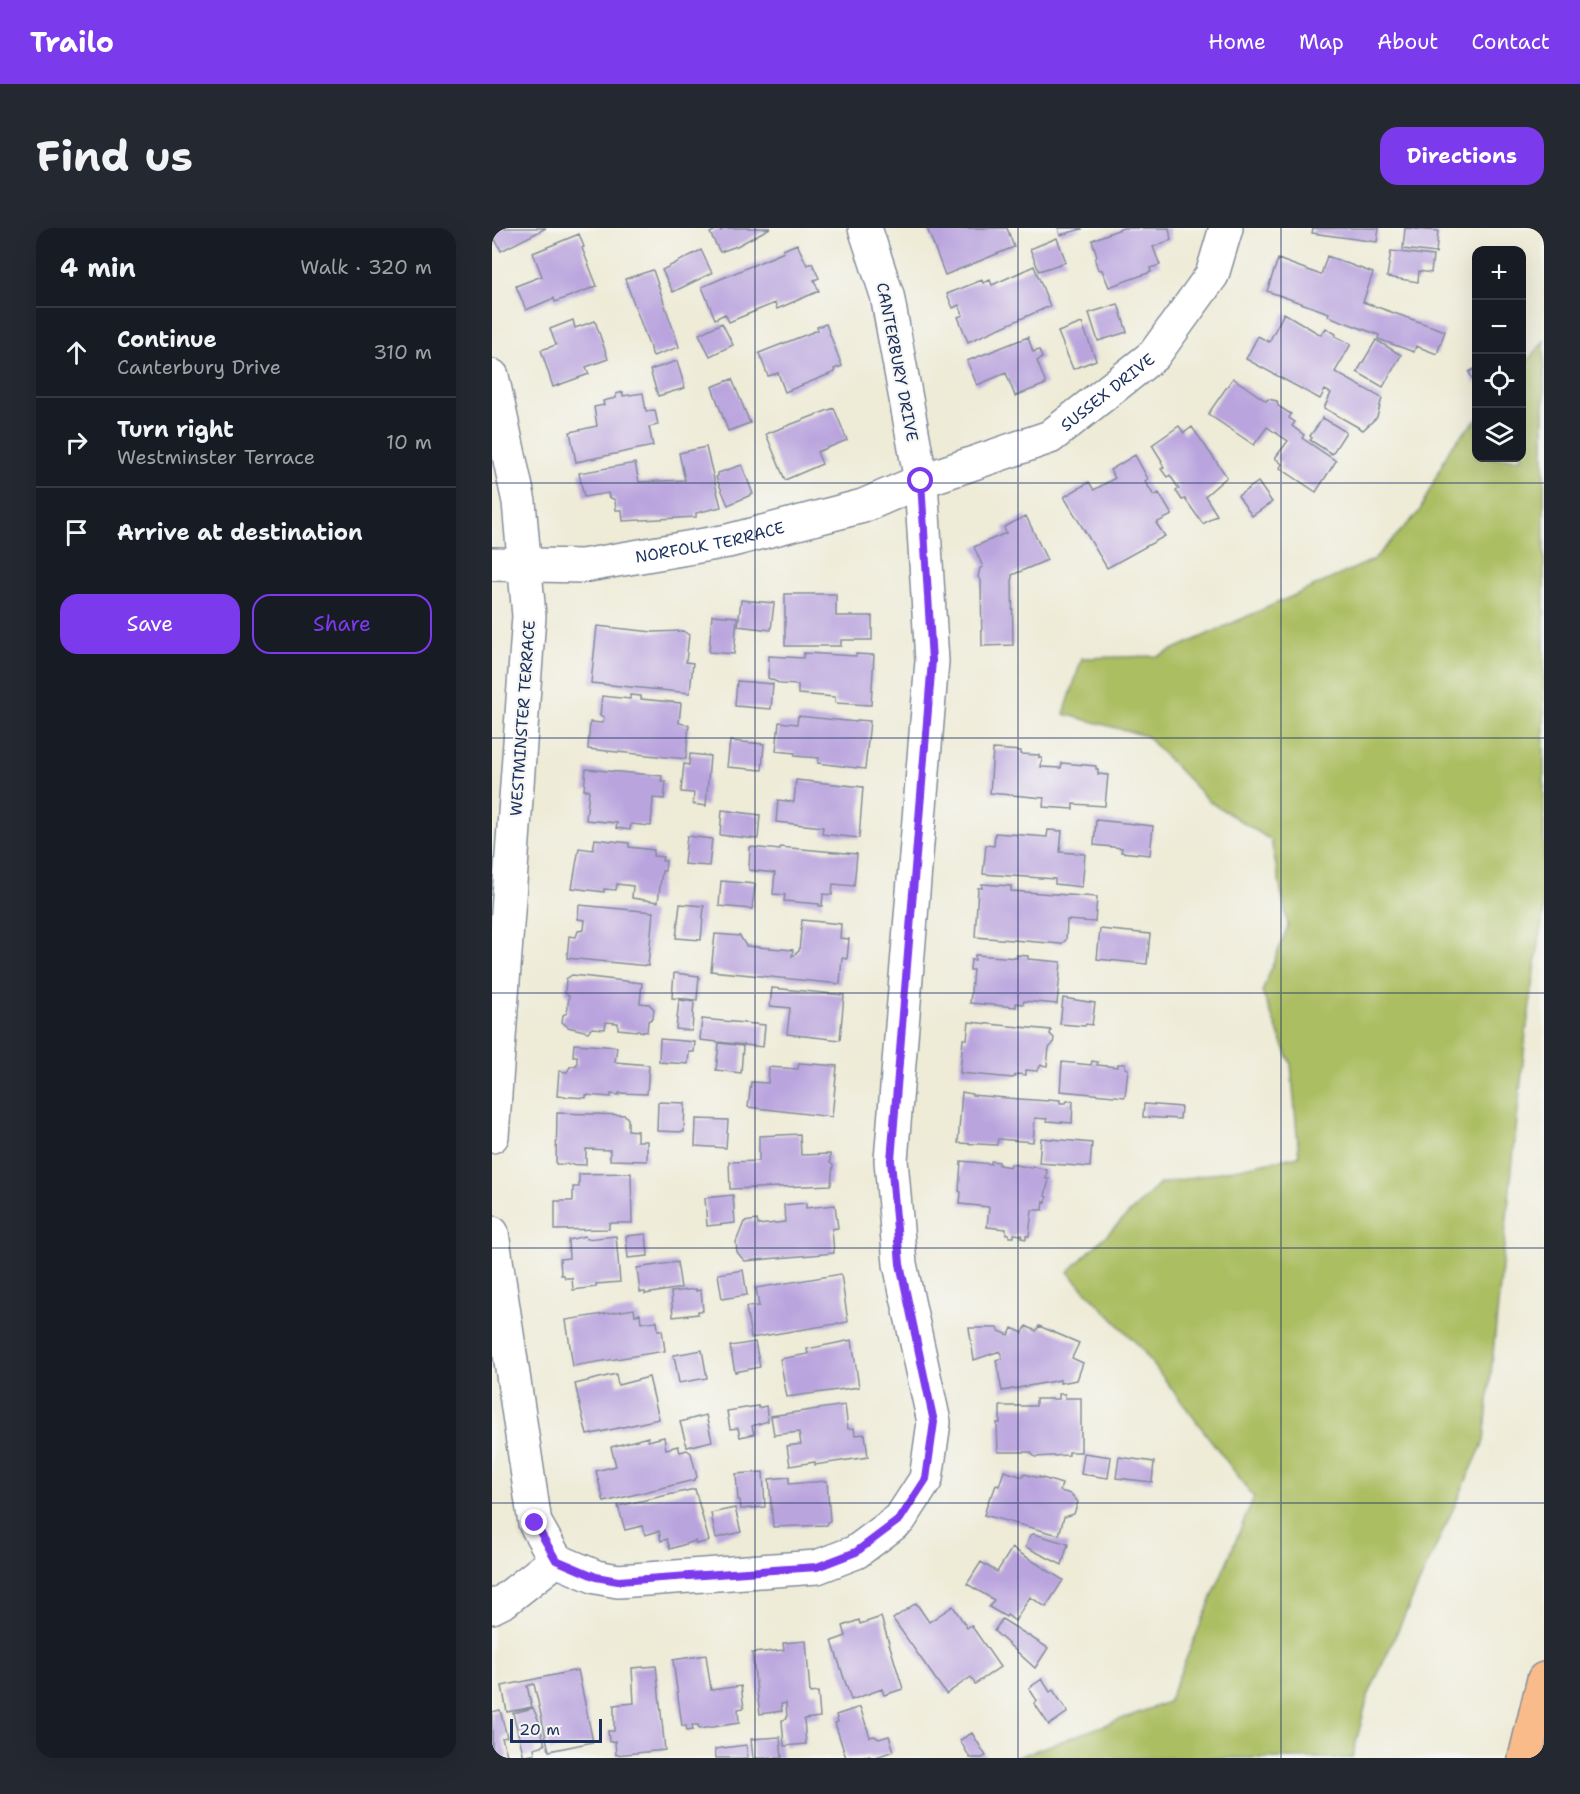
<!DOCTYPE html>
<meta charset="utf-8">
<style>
:root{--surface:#171b24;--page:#242831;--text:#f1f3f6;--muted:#9ea1a6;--line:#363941;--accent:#7c3aed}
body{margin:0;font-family:"Shantell Sans",sans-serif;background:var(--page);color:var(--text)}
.controls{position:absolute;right:18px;top:18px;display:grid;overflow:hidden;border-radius:12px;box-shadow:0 6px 24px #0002}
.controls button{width:54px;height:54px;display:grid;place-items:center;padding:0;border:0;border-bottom:2px solid var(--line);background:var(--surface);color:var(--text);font:30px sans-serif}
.scale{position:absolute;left:18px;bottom:15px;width:92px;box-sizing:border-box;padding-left:6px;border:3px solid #1b2f5e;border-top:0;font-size:16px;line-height:21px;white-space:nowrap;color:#1b2f5e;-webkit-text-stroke:4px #f6f6f2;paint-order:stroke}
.stop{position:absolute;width:18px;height:18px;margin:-14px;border:4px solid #7c3aed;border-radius:50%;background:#fff}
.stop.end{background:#7c3aed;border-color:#fff;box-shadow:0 2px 6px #0008}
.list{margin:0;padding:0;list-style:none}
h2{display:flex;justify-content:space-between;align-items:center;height:78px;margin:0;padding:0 24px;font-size:26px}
h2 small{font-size:20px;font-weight:400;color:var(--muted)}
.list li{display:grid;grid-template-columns:39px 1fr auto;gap:18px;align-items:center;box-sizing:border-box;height:90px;padding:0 24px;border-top:2px solid var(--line)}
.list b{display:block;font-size:22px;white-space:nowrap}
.list p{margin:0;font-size:20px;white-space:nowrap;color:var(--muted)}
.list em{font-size:20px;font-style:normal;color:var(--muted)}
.actions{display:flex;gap:12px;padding:18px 24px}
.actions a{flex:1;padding:14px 0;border:2px solid var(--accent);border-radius:18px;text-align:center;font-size:21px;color:var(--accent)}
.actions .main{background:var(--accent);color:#fff}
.icon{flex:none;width:33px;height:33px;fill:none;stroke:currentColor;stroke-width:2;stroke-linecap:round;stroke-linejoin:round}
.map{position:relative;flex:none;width:1052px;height:1530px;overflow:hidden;border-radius:18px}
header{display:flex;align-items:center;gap:36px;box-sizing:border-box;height:84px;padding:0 30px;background:var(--accent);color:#fff}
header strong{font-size:28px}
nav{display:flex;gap:33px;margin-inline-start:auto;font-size:21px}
.intro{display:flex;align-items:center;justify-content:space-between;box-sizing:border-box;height:144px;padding:0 36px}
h1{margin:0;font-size:42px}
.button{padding:15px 27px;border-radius:18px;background:var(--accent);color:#fff;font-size:21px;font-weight:700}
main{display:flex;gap:36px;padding:0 36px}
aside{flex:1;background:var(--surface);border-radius:18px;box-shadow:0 6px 24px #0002}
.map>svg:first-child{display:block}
.green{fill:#acbe62;stroke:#647660;stroke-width:1.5}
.building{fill:#baa4de}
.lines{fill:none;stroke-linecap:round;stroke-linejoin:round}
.minor-casing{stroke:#848d9a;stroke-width:36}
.highway-casing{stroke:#848d9a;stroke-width:36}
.minor{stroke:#fff;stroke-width:33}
.highway{stroke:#fabb8b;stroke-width:33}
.route{stroke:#7c3aed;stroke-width:8}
.grid{fill:none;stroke:#1b2f5e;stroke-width:1.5;stroke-opacity:0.55}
.labels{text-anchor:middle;stroke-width:4.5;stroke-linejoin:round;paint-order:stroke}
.street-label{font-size:16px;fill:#1b2f5e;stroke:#f6f6f2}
</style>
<header>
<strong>Trailo</strong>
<nav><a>Home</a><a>Map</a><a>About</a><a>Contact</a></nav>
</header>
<div class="intro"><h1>Find us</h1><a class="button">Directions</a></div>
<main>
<aside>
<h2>4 min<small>Walk · 320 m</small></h2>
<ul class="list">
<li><svg class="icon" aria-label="ahead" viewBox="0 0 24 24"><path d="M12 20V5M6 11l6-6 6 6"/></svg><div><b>Continue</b><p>Canterbury Drive</p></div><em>310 m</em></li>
<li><svg class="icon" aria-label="right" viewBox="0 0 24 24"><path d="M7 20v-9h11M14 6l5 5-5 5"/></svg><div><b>Turn right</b><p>Westminster Terrace</p></div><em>10 m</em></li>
<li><svg class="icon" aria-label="arrive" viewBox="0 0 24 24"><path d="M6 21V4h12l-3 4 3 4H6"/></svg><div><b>Arrive at destination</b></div></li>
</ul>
<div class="actions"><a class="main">Save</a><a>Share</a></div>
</aside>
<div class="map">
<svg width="1052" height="1530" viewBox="0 0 1052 1530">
<rect width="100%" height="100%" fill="#f6f6f2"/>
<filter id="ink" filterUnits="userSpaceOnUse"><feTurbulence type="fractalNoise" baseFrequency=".0167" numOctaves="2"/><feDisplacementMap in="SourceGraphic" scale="12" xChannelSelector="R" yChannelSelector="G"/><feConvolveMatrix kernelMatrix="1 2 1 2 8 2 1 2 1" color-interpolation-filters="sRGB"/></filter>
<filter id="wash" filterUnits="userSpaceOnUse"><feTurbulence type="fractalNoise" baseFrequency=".008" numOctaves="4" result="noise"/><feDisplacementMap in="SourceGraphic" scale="24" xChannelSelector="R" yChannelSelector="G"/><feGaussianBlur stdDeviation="1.35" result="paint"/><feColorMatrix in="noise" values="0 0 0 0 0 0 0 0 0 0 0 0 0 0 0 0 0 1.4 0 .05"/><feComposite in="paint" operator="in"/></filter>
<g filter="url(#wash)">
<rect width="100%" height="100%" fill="#eeebd7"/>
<path class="green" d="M1052,113V680L1034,805L992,1213L876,1468L860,1530H523L676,1474L762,1269L648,1119L576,1044L668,956L807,928L799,836L770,764L796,698L779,612L718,574L654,508L572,486L590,430L667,428L881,332L927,284L958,220L984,192V230H1030V141Z"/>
<g id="blocks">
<path class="building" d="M0,0H54L9,23L0,5Z
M227,0L229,3L230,2L229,0H278L245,18L228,24L218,5Z
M435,0H515L522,19L453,47Z
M566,0H589L590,1L568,7Z
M631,0H677L679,12L661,19L668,37L658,40L659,44L617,59L610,42L606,41L603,32L605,28L600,12Z
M821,0H887L885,14L820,5Z
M913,0L946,3L944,25L911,21Z
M87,6L92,19L90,20L105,58L63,74L62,70L34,82L24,58L50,48L41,25Z
M565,10L574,34L547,43L538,21Z
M305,16L315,37L320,35L327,50L322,52L327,63L285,81L283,75L237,94L233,86L223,91L210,59L292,24L291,22Z
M209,22L220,45L181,64L170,42Z
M899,23L941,28L939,45L927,43L926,54L895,49Z
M835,28L881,45L871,74L953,103L945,126L924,118L922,124L886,111L887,107L836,88L837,85L775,63L786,31L829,47Z
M542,38L558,78L476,114L466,89L471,87L467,77L461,80L455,66L490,52L491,55L498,52L500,57Z
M161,42L187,119L161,128L133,51Z
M626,76L635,104L606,113L597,85Z
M792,85L829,107L834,100L844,106L843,108L859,116L843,144L890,170L885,189L871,202L832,180L839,165L833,162L828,171L754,131L766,108L777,114Z
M81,92L83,100L103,93L116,131L94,139L97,146L61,159L49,122L64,117L58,101Z
M230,95L241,117L218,128L207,106Z
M590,95L604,132L581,141L566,104Z
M334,96L350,138L342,141L343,144L293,164L286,145L276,148L267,125L326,102L325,99Z
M536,109L541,124L547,122L550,130L545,133L554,156L523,168L514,145L485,157L475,133Z
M884,112L909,127L891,159L865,144Z
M185,133L193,160L166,168L158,142Z
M984,140V155L983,156L977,144Z
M741,150L774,173L776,171L785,173L786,178L799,186L797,190L803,194L800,198L812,207L810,210L844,233L824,264L788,240L790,236L783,230L796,213L775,199L762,217L716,186Z
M240,151L258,195L236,203L220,159Z
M131,164V168L151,165L154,183L163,182L166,197L157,199L161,218L84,234L78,204L105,198L102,179L112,177L111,173L124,170V166Z
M342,180L355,212L325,224L330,236L293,252L274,206Z
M831,190L854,204L840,226L818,212L820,210L818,208Z
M687,198L692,205L700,199L735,249L713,268L725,287L711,296L693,271L690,272L684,263L687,261L678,247L675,249L669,241L672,239L669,234L670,233L660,217Z
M214,219L229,279L204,285V289L131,293L130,282H124L123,272L117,269L116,265L92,269L87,245L143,235L147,254L193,252L187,225Z
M643,227L656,251L653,253L662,268L667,265L680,287L664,295L673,308L615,340L572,269L597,254L602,262L623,250L618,242Z
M250,237L261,266L236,277L224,249L226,248V245Z
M766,254L780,274L760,288L746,268Z
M534,288L555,332L520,347L521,417L490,418L489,352L486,349L488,340L491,339L482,319L514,305L512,299Z
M293,366H344V388H380V412H349V418H293Z
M249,372L282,375L279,402L246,398Z
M220,387L245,389L242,426L217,424Z
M105,398L161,404L191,403L197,407L194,434L201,435L198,465L99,455Z
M312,425L364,428V426L382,427L379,477L343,475V469L306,466V457L289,456L276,450L277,428L311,430Z
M245,453L281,456L279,481L243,478Z
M138,467L149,468V471L189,475L187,495L197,497L194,531L96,521L98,494L111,495L112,489L108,488L110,468L138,471Z
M306,488L364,494L365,492L378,493L373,541L326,535L327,530L303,528V525L284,523L287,494L305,496Z
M238,513L272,516L270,542L235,539Z
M501,521L529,523V526L547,527V530H550L549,539L569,540L570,535L604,538V541H606V546L616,547L613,578L581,576V581L551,579L552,570L498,565Z
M198,526L218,528L214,578L201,576L202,565L189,564L192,536L197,537Z
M94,541L170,548L169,554H174L172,571L161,570L159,598L139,596L138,602L124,600L125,595L94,592L97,562H92Z
M304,552L371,559L367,610L330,606L331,599L284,594L286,572L302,574Z
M230,582L268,587L266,611L228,607Z
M604,592L661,598L658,627L629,624L630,620L602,617Z
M556,602L570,603L568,624L593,626L590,659L563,656V651L491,646L494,617L502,618L503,605L555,609Z
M195,608L220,611L217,638L192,636Z
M103,611L137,615V619L162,622L161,628L171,629L170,633H174L173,643H170L166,674L140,670L141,658L125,656L124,662L112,661V664L80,660L87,620L101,622Z
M258,619L288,622V619L365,626L362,658L341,656L340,667L331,666L330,678H327V676L292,673L293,667L281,666L283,645L257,642Z
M229,653L263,656L260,681L227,678Z
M490,656L519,658V663L605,669L603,694L575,692L574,712L569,716L483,709L486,660H490Z
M188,676L212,678L209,712L184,710Z
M87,677L161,684L156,738L75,730L77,708L84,709L86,703L92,702L93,692L86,691Z
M310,692L349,696L348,710L357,711L355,731L350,730L348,756L219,743L223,706L248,708L254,718L301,722L300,728L307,723Z
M608,701L658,706L655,736L605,731Z
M483,727L525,730V727L536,728V731L569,734L565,776L532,773L531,776L524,775V779L478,775L481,742H478L479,732H483Z
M182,745L207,748L205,772L180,770Z
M80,747L150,755L148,775L157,776L162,781L161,790L156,793L155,804L126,801V795L114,794L113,801L100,800L96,804L76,799L70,794L71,787L75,785L77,768L73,765L74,751Z
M280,760L352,767L348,812L295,806L298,780L278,778Z
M571,770L603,775L600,797L594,796L593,798L568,796Z
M187,772L202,774L200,803L184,801Z
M210,791L273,797L271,819L208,812Z
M477,794L559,802L558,806L562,810L561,816L557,820L555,838L549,837L545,843L534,842V847L525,846L521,850L468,845L471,811H475Z
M168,811L203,814L202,824H197L196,836L167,834Z
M227,815L251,818L249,845L224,842Z
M82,816L125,819L123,834L157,837L155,866L127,865V867L119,866V869L94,867V870L65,868L67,843L75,844L78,839L85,837V828H81Z
M600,833L606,834L605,837L626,839V836H633V840L636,841L633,869L568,863L570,834L599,837Z
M307,835L345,838L340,889L256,879L259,854L276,855L277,839L306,841Z
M470,864L480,866V867L514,870L556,873V871L568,872V875H574L575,873H581L580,895L555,893V891L543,890L541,914L506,911L505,917L466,915Z
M166,874L193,875L192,904L165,903Z
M652,876L689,879L688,891L651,889Z
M65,885L133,887L136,891V902L145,903V913H155V933L118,932V922L94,921V937L64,936Z
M204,891L236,892L234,920L203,918Z
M308,906L309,927L338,926V935L341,937L339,957L238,961L237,934L267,933V908Z
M549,910L600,915L598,939L547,935Z
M469,933L499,936V933L507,934V937L518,939L519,936L540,940V938L555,942L554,951H557L553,968L555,969L554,975L552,974L551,982H540L537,1008H534V1011L529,1010L530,1007L522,1006V1009H517V1006H514V1001L495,999L497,979L468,976L469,964L467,963Z
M139,945L140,995H117V1001L63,1002V973H81V959H87V946Z
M241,967L243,995L215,998L213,970Z
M314,975V980L343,977L346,1000L340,1001L342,1025L253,1033L249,1029L245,1024L244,1014L252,994L265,992L266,997L293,994L292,977Z
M154,1006L156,1028L136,1030L134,1008Z
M93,1008L94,1011L124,1008L128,1054L104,1056V1059L81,1062L80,1050H73L72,1047H69L68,1031L77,1030L76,1012Z
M185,1034L189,1060L153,1066V1064H148L145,1040Z
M251,1042L255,1067L230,1071L226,1046Z
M349,1046L356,1094L259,1110L254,1079L267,1078L264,1060Z
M204,1061V1063L209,1062L211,1083H206V1086L181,1089L179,1064Z
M142,1081L143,1087L148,1086L149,1095L165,1093L166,1102H170L173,1123L81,1138L74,1092Z
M534,1098L544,1103L547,1098L587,1115L580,1130L591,1135L585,1152L568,1155V1152L510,1163L504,1132L510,1130L508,1123L482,1132L477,1100H506L507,1103L517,1107L520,1100L531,1105Z
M360,1112L367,1159L295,1169L288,1131L316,1126L315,1121Z
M263,1114L268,1139L243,1144L238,1118Z
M210,1122L215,1150L187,1155L182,1127Z
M124,1146L126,1157L157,1149L167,1191L95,1207L83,1156Z
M567,1166H573V1170H589V1224H577V1227L543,1229L538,1224H506L505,1195H508V1178H544V1171H567Z
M353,1177L356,1201L362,1200L363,1207L373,1206L376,1229L323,1237V1234L298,1238L295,1218L309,1216L307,1204L282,1207L279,1188Z
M266,1178V1180L274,1178L276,1193L260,1198L262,1206L248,1209L246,1200L238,1201L235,1183Z
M214,1187L220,1213L195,1219L188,1194Z
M156,1209V1213L172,1209L174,1221L186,1218L188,1224L195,1222L199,1225L205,1249L202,1252L112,1274L104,1243L124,1238L119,1219Z
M592,1225L619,1229L616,1250L589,1246Z
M627,1229L662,1234L660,1254L624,1250Z
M512,1243L531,1249L532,1246L547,1250V1249L570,1256L568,1263L579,1266L586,1274L582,1286L572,1289L567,1307L492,1287L498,1268H500L504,1257L507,1258Z
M271,1244L273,1279L249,1281L248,1272H246L244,1246Z
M297,1249V1256L335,1253L338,1293L335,1294V1297L281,1299L277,1251Z
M203,1261L217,1313L204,1316L203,1313L178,1321L175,1311L169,1313L167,1303L153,1307L150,1298L133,1302L126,1278Z
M243,1280L249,1304L224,1310L219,1285Z
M542,1306L576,1316L570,1337L534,1319L538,1307Z
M520,1320L571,1352L554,1379L538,1369L523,1393L515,1387L514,1389L497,1379L502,1372L475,1356L489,1334L505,1344Z
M424,1375L437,1394L461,1378L475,1400L479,1397L508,1439L483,1456L479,1449L454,1466L401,1391Z
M389,1389L411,1461L392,1467L390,1461L359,1472L340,1413L354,1408L351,1398L367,1392L368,1396Z
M510,1391L556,1420L543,1440L502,1403Z
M314,1413L318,1465L326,1464L328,1489L312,1491L314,1516L292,1518L290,1492L295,1491L294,1475L289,1476L290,1483L268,1486L260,1425L292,1422L291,1415Z
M214,1427L219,1462L249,1458L252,1480L246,1481L247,1495L207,1501L206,1497H200L201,1502L195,1503L194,1498H190L181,1432Z
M164,1438L173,1522L124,1527L123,1513L117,1514L116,1503H122V1477L142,1475L140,1440Z
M86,1442L101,1514L57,1523L42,1456L35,1458L40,1479L15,1484L10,1458Z
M550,1451L558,1464L561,1462L576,1484L557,1497L542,1475L545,1473L537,1460Z
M368,1479L378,1509L382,1508L387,1511L397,1508L402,1523L381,1530L377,1528L354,1530L343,1495L346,1494L344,1487Z
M41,1480L46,1491L53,1517L42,1520L43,1526L32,1529L21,1485Z
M8,1482L15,1509L10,1510L16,1530H0V1484Z
M480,1505L494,1528L490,1530H478L468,1512Z
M288,1509L290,1530H261L259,1511Z
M254,1517L256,1530H224L223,1521Z"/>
</g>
</g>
<g filter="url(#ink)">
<use href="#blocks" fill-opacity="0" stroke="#848d9a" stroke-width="1.5"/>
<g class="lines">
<g class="minor-casing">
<g id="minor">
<path d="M0,148L27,274L37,388L0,908"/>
<path id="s1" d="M0,336L90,338L236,313L371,278L429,253L558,209L662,127L720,47L734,0"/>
<path d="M0,1005L43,1295L64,1332"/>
<path d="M64,1332L104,1349L126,1353L325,1339L364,1324L408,1291L434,1251L442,1194L408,1036L399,932L440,433L429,253L395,67L373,0"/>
<path d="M0,1379L12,1373L64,1332"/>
</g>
</g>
<g class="highway-casing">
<path id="highway" d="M1033,1530L1052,1451"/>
</g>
<use href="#minor" class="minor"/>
<use href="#highway" class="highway"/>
</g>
</g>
<g class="lines" filter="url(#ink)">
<path class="route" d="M43,1295L64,1332L104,1349L126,1353L325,1339L364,1324L408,1291L434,1251L442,1194L408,1036L399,932L440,433L429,253"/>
</g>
<path class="grid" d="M263,0V1530M526,0V1530M789,0V1530M0,255H1052M0,510H1052M0,765H1052M0,1020H1052M0,1275H1052"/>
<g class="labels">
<g class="street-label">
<text transform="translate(406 134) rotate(79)" y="6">CANTERBURY DRIVE</text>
<text dy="6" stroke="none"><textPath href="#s1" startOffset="650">SUSSEX DRIVE</textPath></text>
<text dy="6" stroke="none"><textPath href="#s1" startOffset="220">NORFOLK TERRACE</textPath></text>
<text transform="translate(30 490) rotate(-86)" y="6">WESTMINSTER TERRACE</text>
</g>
</g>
</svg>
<div class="controls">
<button>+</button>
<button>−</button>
<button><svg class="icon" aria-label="locate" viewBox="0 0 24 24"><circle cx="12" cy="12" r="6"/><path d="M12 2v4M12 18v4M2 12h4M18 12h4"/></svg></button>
<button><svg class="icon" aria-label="layers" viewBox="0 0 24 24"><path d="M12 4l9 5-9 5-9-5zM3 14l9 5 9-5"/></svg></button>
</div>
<div class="scale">20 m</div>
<div class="stop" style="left:429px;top:253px"></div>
<div class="stop end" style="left:43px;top:1295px"></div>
</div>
</main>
